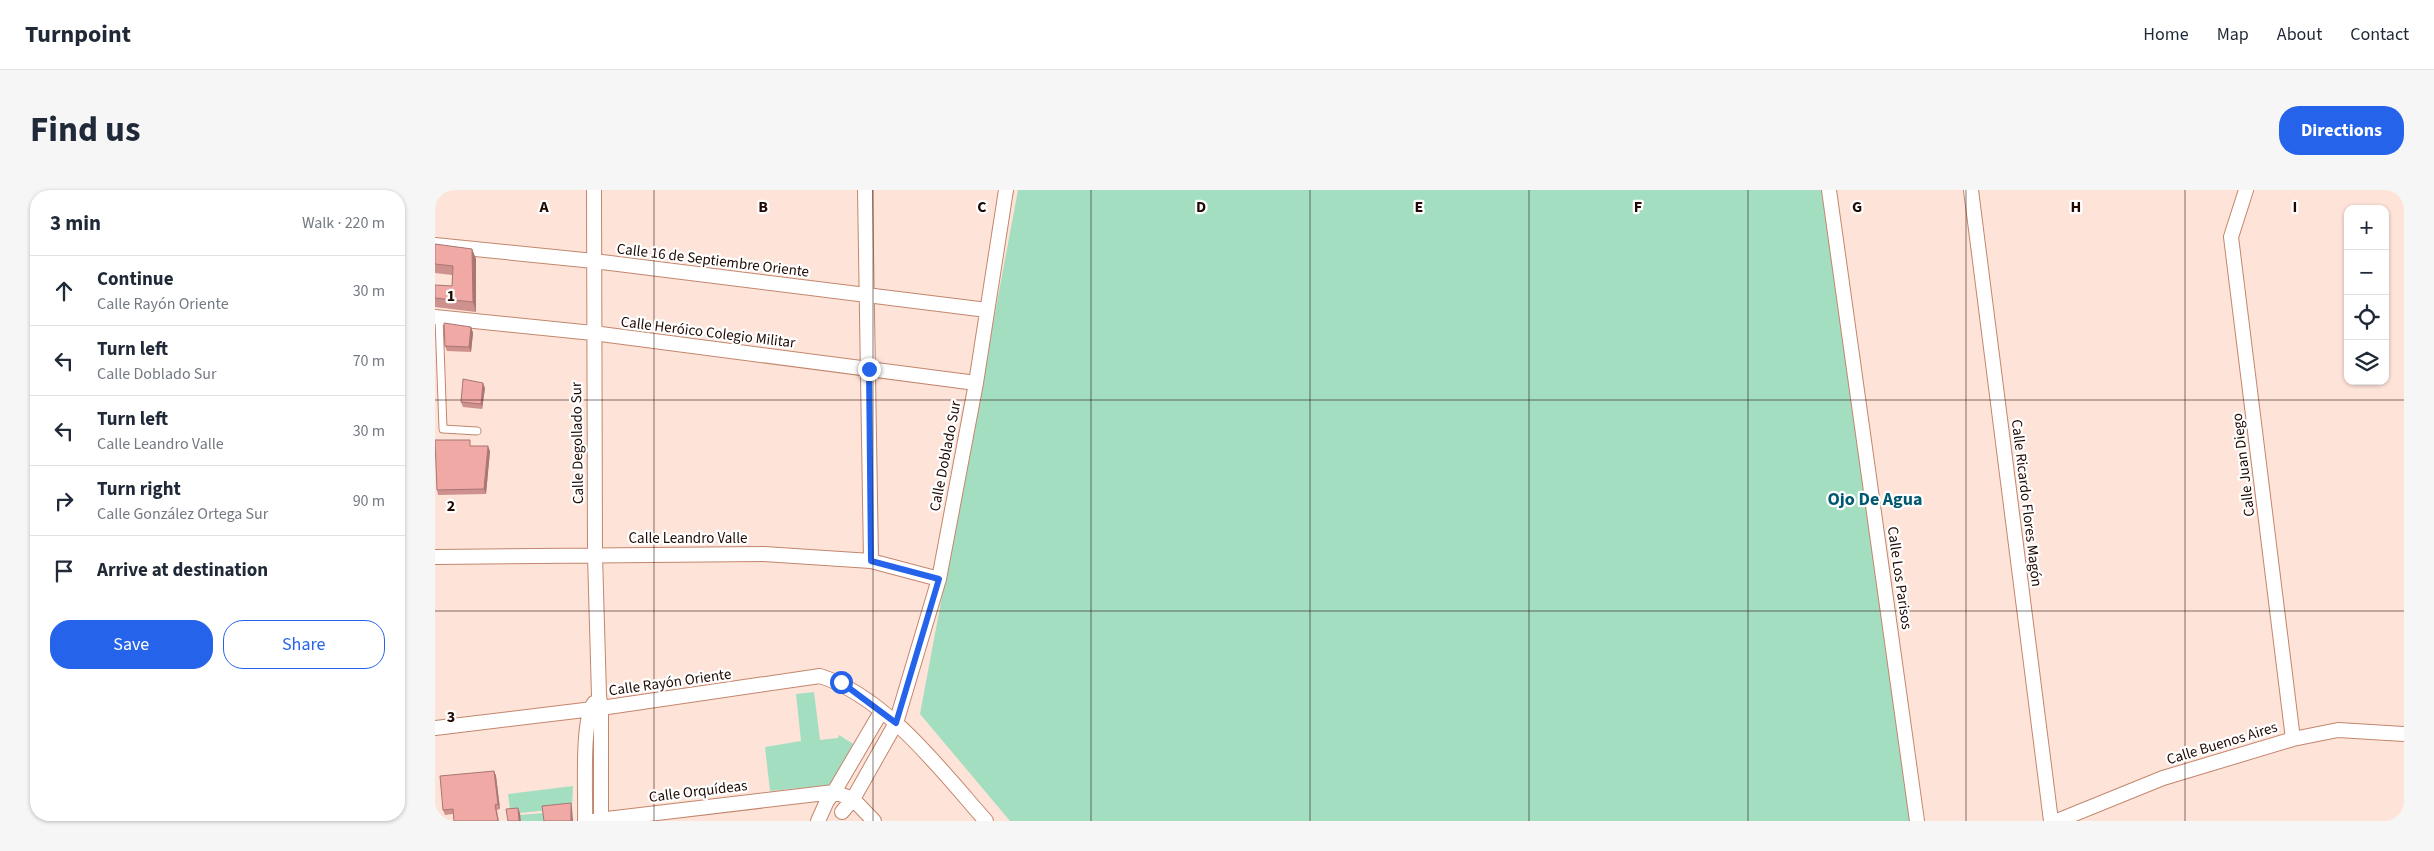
<!DOCTYPE html>
<meta charset="utf-8">
<style>
:root{--surface:#fff;--page:#f6f6f7;--text:#1f2937;--muted:#747a83;--line:#e0e1e3;--accent:#2563eb}
body{margin:0;font-family:"Source Sans 3",sans-serif;background:var(--page);color:var(--text)}
.controls{position:absolute;right:15px;top:15px;display:grid;overflow:hidden;border-radius:10px;box-shadow:0 1px 4px #0004}
.controls button{width:45px;height:45px;display:grid;place-items:center;padding:0;border:0;border-bottom:1px solid var(--line);background:var(--surface);color:var(--text);font:25px sans-serif}
.stop{position:absolute;width:15px;height:15px;margin:-11px;border:4px solid #2563eb;border-radius:50%;background:#fff}
.stop.end{background:#2563eb;border-color:#fff;box-shadow:0 1px 5px #0008}
.list{margin:0;padding:0;list-style:none}
h2{display:flex;justify-content:space-between;align-items:center;height:65px;margin:0;padding:0 20px;font-size:21px}
h2 small{font-size:16px;font-weight:400;color:var(--muted)}
.list li{display:grid;grid-template-columns:32px 1fr auto;gap:15px;align-items:center;box-sizing:border-box;height:70px;padding:0 20px;border-top:1px solid var(--line)}
.list b{display:block;font-size:19px;white-space:nowrap}
.list p{margin:0;font-size:16px;white-space:nowrap;color:var(--muted)}
.list em{font-size:16px;font-style:normal;color:var(--muted)}
.actions{display:flex;gap:10px;padding:15px 20px}
.actions a{flex:1;padding:11px 0;border:1px solid var(--accent);border-radius:20px;text-align:center;font-size:18px;color:var(--accent)}
.actions .main{background:var(--accent);color:#fff}
.icon{flex:none;width:28px;height:28px;fill:none;stroke:currentColor;stroke-width:2;stroke-linecap:round;stroke-linejoin:round}
.map{position:relative;flex:none;width:1969px;height:631px;overflow:hidden;border-radius:20px}
header{display:flex;align-items:center;gap:30px;box-sizing:border-box;height:70px;padding:0 25px;background:var(--surface);border-bottom:1px solid var(--line)}
header strong{font-size:24px}
nav{display:flex;gap:28px;margin-inline-start:auto;font-size:18px}
.intro{display:flex;align-items:center;justify-content:space-between;box-sizing:border-box;height:120px;padding:0 30px}
h1{margin:0;font-size:35px}
.button{padding:12px 22px;border-radius:20px;background:var(--accent);color:#fff;font-size:18px;font-weight:700}
main{display:flex;gap:30px;padding:0 30px}
aside{flex:1;background:var(--surface);border-radius:20px;box-shadow:0 1px 4px #0004}
.map>svg:first-child{display:block}
.green{fill:#a4dec1}
.lines{fill:none;stroke-linecap:round;stroke-linejoin:round}
.service-casing{stroke:#c3866d;stroke-width:9}
.minor-casing{stroke:#c3866d;stroke-width:16}
.service{stroke:#fff;stroke-width:7}
.minor{stroke:#fff;stroke-width:14}
.wall{fill:#ce918d}
.shaded-wall{fill:#a87673}
.building{fill:#f0a9a4;stroke:#a87673}
.route{stroke:#2563eb;stroke-width:6}
.grid{fill:none;stroke:#1f0902;stroke-width:1;stroke-opacity:0.55}
.labels{text-anchor:middle;stroke-width:4.5;stroke-linejoin:round;paint-order:stroke}
.street-label{font-size:15px;fill:#1f0902;stroke:#fff}
.quarter-label{font-size:18px;font-weight:bold;fill:#015970;stroke:#fff}
.grid-label{font-size:16px;text-anchor:middle;font-weight:bold;fill:#1f0902;stroke:#fff;stroke-width:4.5;stroke-linejoin:round;paint-order:stroke}
</style>
<header>
<strong>Turnpoint</strong>
<nav><a>Home</a><a>Map</a><a>About</a><a>Contact</a></nav>
</header>
<div class="intro"><h1>Find us</h1><a class="button">Directions</a></div>
<main>
<aside>
<h2>3 min<small>Walk · 220 m</small></h2>
<ul class="list">
<li><svg class="icon" aria-label="ahead" viewBox="0 0 24 24"><path d="M12 20V5M6 11l6-6 6 6"/></svg><div><b>Continue</b><p>Calle Rayón Oriente</p></div><em>30 m</em></li>
<li><svg class="icon" aria-label="left" viewBox="0 0 24 24"><path d="M17 20v-9H6M10 6l-5 5 5 5"/></svg><div><b>Turn left</b><p>Calle Doblado Sur</p></div><em>70 m</em></li>
<li><svg class="icon" aria-label="left" viewBox="0 0 24 24"><path d="M17 20v-9H6M10 6l-5 5 5 5"/></svg><div><b>Turn left</b><p>Calle Leandro Valle</p></div><em>30 m</em></li>
<li><svg class="icon" aria-label="right" viewBox="0 0 24 24"><path d="M7 20v-9h11M14 6l5 5-5 5"/></svg><div><b>Turn right</b><p>Calle González Ortega Sur</p></div><em>90 m</em></li>
<li><svg class="icon" aria-label="arrive" viewBox="0 0 24 24"><path d="M6 21V4h12l-3 4 3 4H6"/></svg><div><b>Arrive at destination</b></div></li>
</ul>
<div class="actions"><a class="main">Save</a><a>Share</a></div>
</aside>
<div class="map">
<svg width="1969" height="631" viewBox="0 0 1969 631">
<rect width="100%" height="100%" fill="#fee3d8"/>
<path class="green" d="M583,0H1393L1478,631H575L485,524Z
M379,502L385,550L403,548L404,545L420,555L396,595L335,601L330,557L366,551L361,504Z
M138,596L137,618L73,624L75,620L73,604Z
M109,623L111,631H86L85,625Z"/>
<g class="lines">
<g class="service-casing">
<path id="service" d="M4,128L8,239L42,241"/>
</g>
<g class="minor-casing">
<path id="minor" d="M159,0L160,365L164,506L166,518V631
M430,0L436,371
M1394,0L1482,631
M1536,0L1616,631
M1811,0L1796,47L1858,549
M0,55L159,71L552,120
M0,127L158,143L541,193
M0,367L329,364L436,371L504,389
M0,538L166,518L385,486C451,507 506,580 551,631
M407,622L418,609L461,533L504,389L541,193L571,0
M150,631C151,606 146,531 159,513
M155,631L399,602L418,609L439,631
M383,631L392,611L399,602L446,522
M1622,631L1728,588L1858,549L1903,540L1969,544"/>
</g>
<use href="#service" class="service"/>
<use href="#minor" class="minor"/>
</g>
<path class="wall" d="M0,54L37,59L41,69V122L0,117V95L17,96V85L0,83Z
M36,137L38,143L36,162L12,161L10,156Z
M50,198L47,219L28,217L26,212Z
M55,261L51,304L3,305L2,300Z
M59,581L61,586L65,619L62,620L64,631H19L18,624L10,625L8,620Z"/>
<path class="shaded-wall" d="M37,59L41,69V122L38,112Z
M36,137L38,143L36,162L34,157Z
M48,193L50,198L47,219L46,214Z
M53,256L55,261L51,304L49,299Z
M59,581L61,586L65,619L63,614Z
M136,613L137,618L138,631H136Z
M83,618L85,623L86,631H84Z"/>
<path class="building" d="M0,54L37,59L38,112L0,108V95L17,96L18,76L0,74Z
M9,133L36,137L34,157L10,156Z
M28,189L48,193L46,214L26,212Z
M0,250H35V256H53L49,299L2,300Z
M59,581L63,614L60,615L63,631H19L18,619L8,620L5,586Z
M136,613V631H109L107,616Z
M83,618L84,631H73L71,619Z"/>
<g class="lines">
<path class="route" d="M406,492L461,533L504,389L436,371L434,179"/>
</g>
<path class="grid" d="M219,0V631M438,0V631M656,0V631M875,0V631M1094,0V631M1313,0V631M1531,0V631M1750,0V631M0,210H1969M0,421H1969"/>
<g class="labels">
<g class="street-label">
<text transform="translate(278 70) rotate(7)" y="5">Calle 16 de Septiembre Oriente</text>
<text transform="translate(273 142) rotate(7)" y="5">Calle Heróico Colegio Militar</text>
<text transform="translate(142 253) rotate(-91)" y="5">Calle Degollado Sur</text>
<text transform="translate(510 266) rotate(-79)" y="5">Calle Doblado Sur</text>
<text transform="translate(1808 275) rotate(-97)" y="5">Calle Juan Diego</text>
<text transform="translate(1592 313) rotate(83)" y="5">Calle Ricardo Flores Magón</text>
<text x="253" y="353">Calle Leandro Valle</text>
<text transform="translate(1465 388) rotate(82)" y="5">Calle Los Parisos</text>
<text transform="translate(235 492) rotate(-8)" y="5">Calle Rayón Oriente</text>
<text transform="translate(1787 553) rotate(-17)" y="5">Calle Buenos Aires</text>
<text transform="translate(263 601) rotate(-7)" y="5">Calle Orquídeas</text>
</g>
<g class="quarter-label">
<text x="1440" y="315">Ojo De Agua</text>
</g>
</g>
<g class="grid-label">
<text x="109" y="22">A</text>
<text x="328" y="22">B</text>
<text x="547" y="22">C</text>
<text x="766" y="22">D</text>
<text x="984" y="22">E</text>
<text x="1203" y="22">F</text>
<text x="1422" y="22">G</text>
<text x="1641" y="22">H</text>
<text x="1860" y="22">I</text>
<text x="16" y="111">1</text>
<text x="16" y="321">2</text>
<text x="16" y="532">3</text>
</g>
</svg>
<div class="controls">
<button>+</button>
<button>−</button>
<button><svg class="icon" aria-label="locate" viewBox="0 0 24 24"><circle cx="12" cy="12" r="6"/><path d="M12 2v4M12 18v4M2 12h4M18 12h4"/></svg></button>
<button><svg class="icon" aria-label="layers" viewBox="0 0 24 24"><path d="M12 4l9 5-9 5-9-5zM3 14l9 5 9-5"/></svg></button>
</div>
<div class="stop" style="left:406px;top:492px"></div>
<div class="stop end" style="left:434px;top:179px"></div>
</div>
</main>
